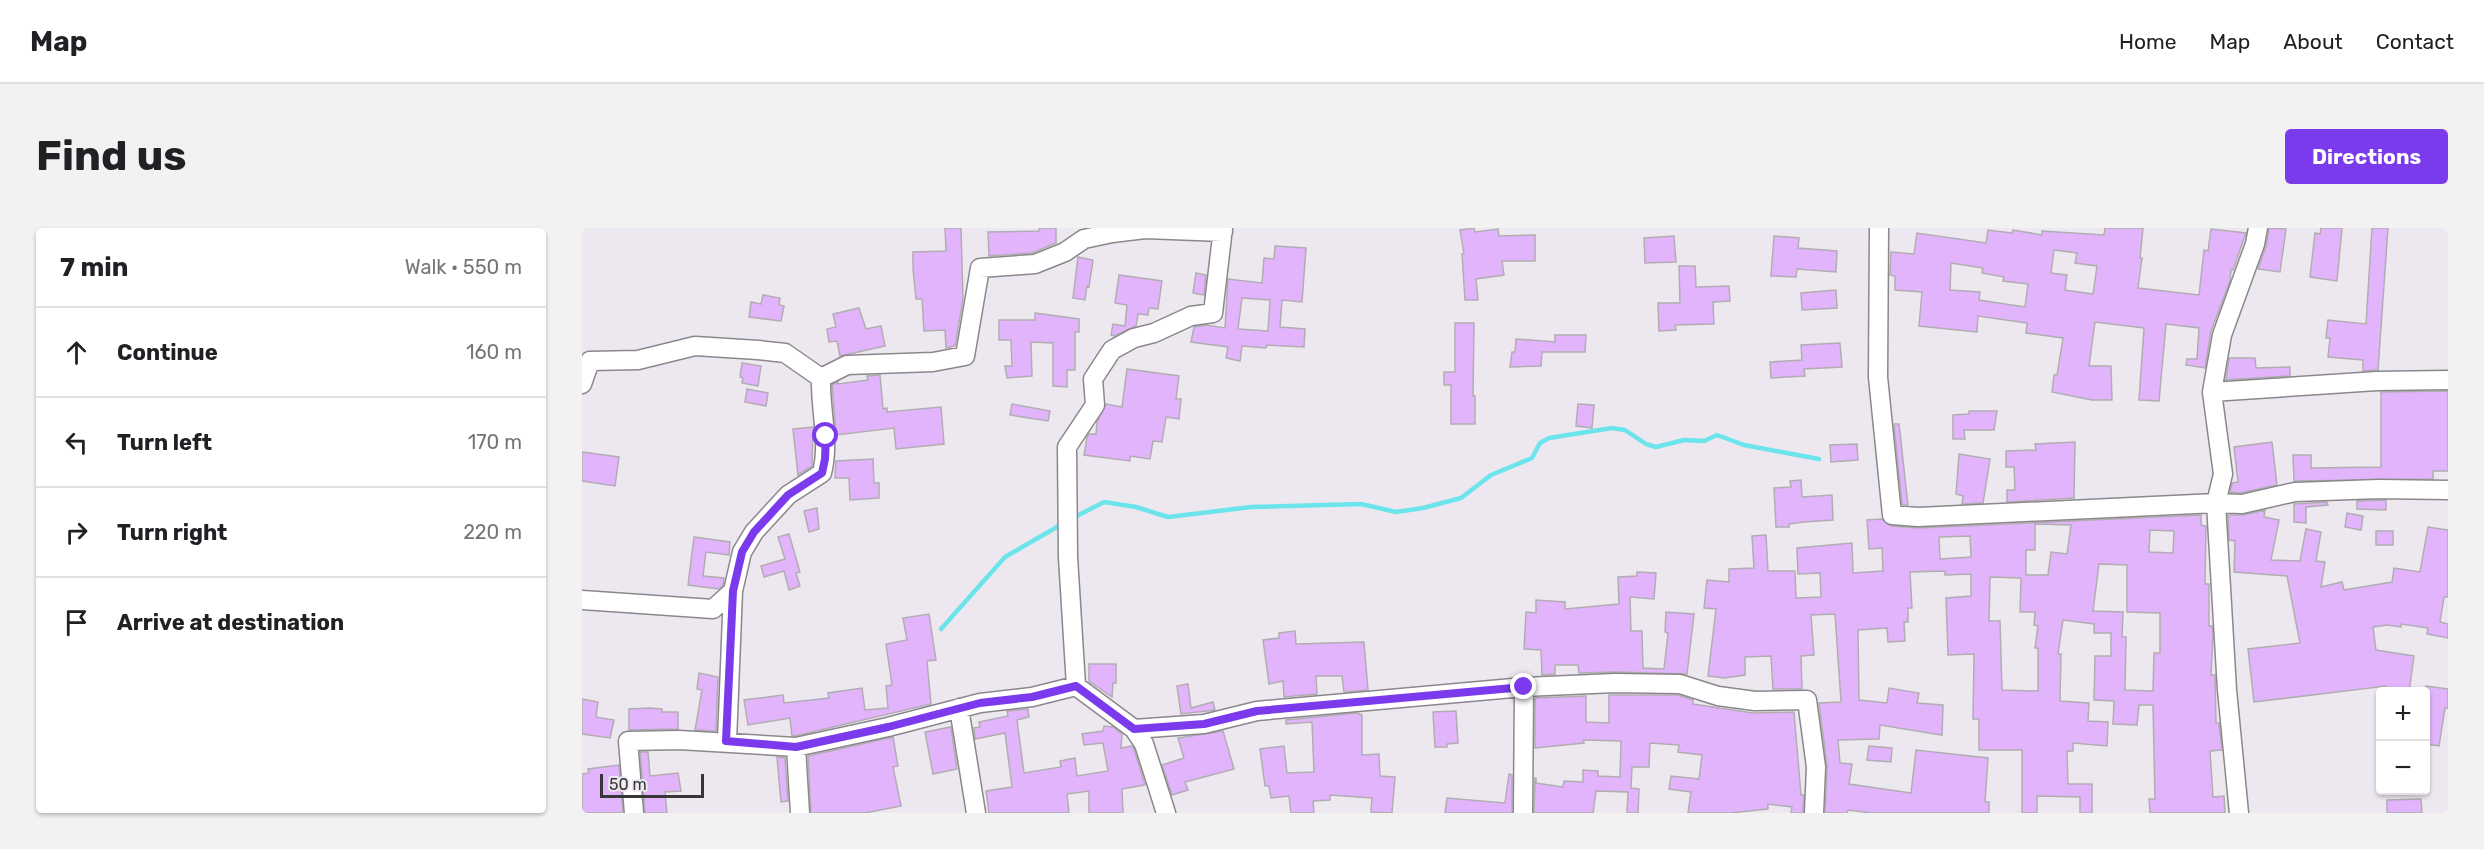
<!DOCTYPE html>
<meta charset="utf-8">
<style>
:root{--surface:#fff;--page:#f2f2f2;--text:#202124;--muted:#757577;--line:#e0e0e0;--accent:#7c3aed}
body{margin:0;font-family:Rubik,sans-serif;background:var(--page);color:var(--text)}
.controls{position:absolute;right:18px;bottom:18px;display:grid;overflow:hidden;border-radius:6px;box-shadow:0 2px 4px #0004}
.controls button{width:54px;height:54px;display:grid;place-items:center;padding:0;border:0;border-bottom:2px solid var(--line);background:var(--surface);color:var(--text);font:30px sans-serif}
.scale{position:absolute;left:18px;bottom:15px;width:104px;box-sizing:border-box;padding-left:6px;border:3px solid #363537;border-top:0;font-size:16px;line-height:21px;white-space:nowrap;color:#363537;-webkit-text-stroke:4px #ede8ef;paint-order:stroke}
.stop{position:absolute;width:18px;height:18px;margin:-14px;border:4px solid #7c3aed;border-radius:50%;background:#fff}
.stop.end{background:#7c3aed;border-color:#fff;box-shadow:0 2px 6px #0008}
.list{margin:0;padding:0;list-style:none}
h2{display:flex;justify-content:space-between;align-items:center;height:78px;margin:0;padding:0 24px;font-size:26px}
h2 small{font-size:20px;font-weight:400;color:var(--muted)}
.list li{display:grid;grid-template-columns:39px 1fr auto;gap:18px;align-items:center;box-sizing:border-box;height:90px;padding:0 24px;border-top:2px solid var(--line)}
.list b{display:block;font-size:22px;white-space:nowrap}
.list em{font-size:20px;font-style:normal;color:var(--muted)}
.icon{flex:none;width:33px;height:33px;fill:none;stroke:currentColor;stroke-width:2;stroke-linecap:round;stroke-linejoin:round}
.map{position:relative;flex:none;width:1866px;height:585px;overflow:hidden;border-radius:6px}
header{display:flex;align-items:center;gap:36px;box-sizing:border-box;height:84px;padding:0 30px;background:var(--surface);border-bottom:2px solid var(--line)}
header strong{font-size:28px}
nav{display:flex;gap:33px;margin-inline-start:auto;font-size:21px}
.intro{display:flex;align-items:center;justify-content:space-between;box-sizing:border-box;height:144px;padding:0 36px}
h1{margin:0;font-size:42px}
.button{padding:15px 27px;border-radius:6px;background:var(--accent);color:#fff;font-size:21px;font-weight:700}
main{display:flex;gap:36px;padding:0 36px}
aside{flex:1;background:var(--surface);border-radius:6px;box-shadow:0 2px 4px #0004}
.map>svg:first-child{display:block}
.lines{fill:none;stroke-linecap:round;stroke-linejoin:round}
.stream{stroke:#6ce4eb;stroke-width:4.5}
.building{fill:#e2b4fb;stroke:#b1adb3;stroke-width:1.5;fill-rule:evenodd}
.minor-casing{stroke:#8b878d;stroke-width:21}
.minor{stroke:#fff;stroke-width:18}
.route{stroke:#7c3aed;stroke-width:8}
</style>
<header>
<strong>Map</strong>
<nav><a>Home</a><a>Map</a><a>About</a><a>Contact</a></nav>
</header>
<div class="intro"><h1>Find us</h1><a class="button">Directions</a></div>
<main>
<aside>
<h2>7 min<small>Walk · 550 m</small></h2>
<ul class="list">
<li><svg class="icon" aria-label="ahead" viewBox="0 0 24 24"><path d="M12 20V5M6 11l6-6 6 6"/></svg><div><b>Continue</b></div><em>160 m</em></li>
<li><svg class="icon" aria-label="left" viewBox="0 0 24 24"><path d="M17 20v-9H6M10 6l-5 5 5 5"/></svg><div><b>Turn left</b></div><em>170 m</em></li>
<li><svg class="icon" aria-label="right" viewBox="0 0 24 24"><path d="M7 20v-9h11M14 6l5 5-5 5"/></svg><div><b>Turn right</b></div><em>220 m</em></li>
<li><svg class="icon" aria-label="arrive" viewBox="0 0 24 24"><path d="M6 21V4h12l-3 4 3 4H6"/></svg><div><b>Arrive at destination</b></div></li>
</ul>
</aside>
<div class="map">
<svg width="1866" height="585" viewBox="0 0 1866 585">
<rect width="100%" height="100%" fill="#ede8ef"/>
<g class="lines">
<path class="stream" d="M489,291L522,274L554,279L586,289L669,279L779,276L814,284L841,280L879,270L909,247L950,230L958,215L967,210L1030,200L1043,202L1064,216L1074,219L1102,212L1122,213L1135,207L1162,217L1237,231
M359,401L423,329L482,295"/>
</g>
<path class="building" d="M363,0H379L381,71L373,118L364,120L363,102L342,103L340,71H334L331,41V24L364,23Z
M457,0H474V15L450,25L407,28L406,4L457,3Z
M892,0L893,4L916,1L917,8L953,7V33H920L922,47L894,51L896,72H883L880,26H882L878,2Z
M1523,0H1561L1558,30H1560L1556,60L1617,67L1622,22L1626,23L1629,1L1664,5L1651,42H1649L1648,53L1629,103L1623,140L1604,137L1605,131H1615L1617,100L1584,96L1577,173L1557,172L1562,100L1513,94L1507,138H1529L1530,172H1510L1470,164L1472,147H1475L1481,110L1444,105L1445,95L1396,88L1395,104L1337,98L1340,64L1313,62V48L1308,47L1309,24L1332,26L1335,5L1404,15L1406,2L1430,5L1431,2L1460,7V3L1522,7ZM1472,22L1495,25L1493,35L1515,38L1511,66L1483,62L1485,47L1469,45ZM1369,35L1401,40L1400,45L1422,49L1421,53L1446,56L1443,79L1397,72L1398,64L1368,62Z
M1687,0L1704,1L1698,44L1676,41L1684,18Z
M1739,0H1760L1755,53L1728,49L1733,5L1738,6Z
M1790,0H1806L1796,142L1781,143V132L1746,129L1748,110H1744L1746,92L1784,96Z
M1092,8L1094,34L1063,35L1062,10Z
M1192,8L1217,10L1216,20L1255,23L1254,44L1215,41L1214,49L1189,48Z
M693,18L724,20L720,74L700,72L698,99L723,101L722,119L685,117L684,120L660,118L658,133L644,130L646,119L609,114L612,99L624,97L643,100L646,51L680,55L682,30L692,31ZM660,70L688,72L686,103L656,101Z
M496,29L511,32L507,59L505,58L503,72L491,70Z
M1097,38H1113L1114,59L1147,58L1148,73L1131,74L1132,96L1093,97L1094,102L1077,103L1076,75H1098Z
M614,45L624,47L622,67L611,65Z
M537,47L580,53L576,81L567,80L566,87L556,86L554,98L532,108L529,107L531,96L543,98L545,77L533,75Z
M1254,62L1255,80L1220,82L1219,65Z
M181,67L198,70L197,77L202,78L199,93L167,89L169,74L179,76Z
M277,80L284,101L299,98L303,118L258,128L255,113L247,114L245,101L254,99L251,86Z
M453,85L497,91V104H493V142H485V159L471,158V115L449,114L450,148L425,150L423,138H430L429,112H417V92H453Z
M873,95H892L891,168H893V196H869V157H862V144H873Z
M973,107H1004L1003,124H960L959,138L928,139L930,124H933L934,111L973,114Z
M1258,115L1260,139L1222,141L1223,148L1189,150L1188,134L1220,132L1219,117Z
M1647,130H1673L1674,140L1708,139V148L1644,152Z
M160,135L179,138L176,158L160,155L161,150L158,149Z
M545,141L597,148L594,171H599L597,191L584,189L580,214L571,213L568,231L548,228V233L502,227L505,209L507,206H514L515,194L524,176L540,179Z
M298,147L301,181L305,180V184L359,179L362,216L314,221L312,200L254,207L250,157L256,154V156L286,152L285,148Z
M165,161L186,165L184,178L163,174Z
M1866,163V243H1851V251L1712,253L1711,227H1729V240L1799,239V164Z
M430,176L468,183L466,193L428,187Z
M996,176L1012,177L1010,200L994,198Z
M1387,183H1415L1412,202H1382L1383,211H1371V187L1387,186Z
M1312,196H1317L1326,277H1320Z
M231,199L230,238L216,247L211,201Z
M1493,214L1492,270L1425,274V262H1433L1432,239H1424V223L1454,222L1453,216Z
M1690,214L1695,257L1659,265L1648,264L1650,255L1656,254L1652,219Z
M1275,216L1276,232L1249,234L1248,217Z
M0,224L37,229L33,258L0,253Z
M1377,226L1408,231L1401,275L1380,276L1381,268L1374,266Z
M291,231L292,255H297V270L268,272L267,250H253L254,233Z
M1219,252L1220,269L1250,267L1251,292L1222,294L1207,296V299H1194L1192,260L1209,259L1208,253Z
M1804,272V282L1775,281V273Z
M1745,274L1746,277L1724,279V295L1712,294V276Z
M235,280L237,301L227,304L222,283Z
M1683,282L1682,289L1697,292L1689,332L1718,333L1724,301L1739,304L1734,333L1743,334L1739,359L1760,354L1762,362L1810,354L1812,340L1838,344L1846,299L1866,302V369H1862L1858,394L1866,396V410L1845,406L1846,400L1819,396V399L1805,397L1791,399L1794,422L1832,428L1827,464H1803L1804,458L1672,474L1666,421L1718,415L1705,348L1652,344L1653,313L1647,312L1646,287H1662Z
M1765,285L1781,288L1779,302L1763,299Z
M1619,287V297L1624,298L1623,356H1627V398H1630L1631,408L1629,447H1633L1634,495H1637L1640,522L1628,523L1631,569L1642,568L1643,585H1568L1567,571H1573L1571,477H1557L1555,497L1531,496L1532,473L1512,472L1513,428H1529V405H1512V396L1481,392L1476,426H1479L1478,473L1507,475L1506,493L1526,494L1525,518L1491,515V523H1485L1486,556H1510V585H1498V569L1455,568V585H1440V522H1397V491H1391L1392,426L1366,427L1364,370L1389,368V346L1363,347V343L1328,344L1330,380H1326V394H1322L1323,413L1306,414L1305,400L1276,402L1277,472L1305,475L1307,460L1337,465L1335,475L1361,477L1360,507L1298,497L1297,511L1256,512L1258,535L1270,536L1267,556L1329,565L1334,522L1406,530L1403,574H1407V585H1290L1266,582L1265,585H1243L1245,538L1237,475L1259,474L1253,386L1229,387L1232,427L1219,428L1220,461H1191L1189,428L1163,429V447L1143,450L1126,448L1134,381L1122,380L1125,352L1147,354V341L1172,340L1170,308L1184,307L1186,343H1213L1214,370L1239,369L1238,345L1216,346L1215,320L1270,315L1271,345L1301,343L1300,320L1287,321L1285,292L1300,291L1309,298L1337,300ZM1453,296L1489,297L1485,326L1469,324L1466,347H1444V322H1453ZM1568,302L1592,303L1591,325L1567,324ZM1388,308L1389,329L1358,331L1357,309ZM1517,336L1545,337V384L1578,385V425H1572L1571,463L1543,462L1544,409H1540L1541,384L1511,383ZM1408,349L1439,350L1438,384H1453L1452,397L1456,398L1453,420H1456V463L1420,462L1418,393H1407Z
M1794,303H1811V317H1794Z
M207,306L218,344L214,345L218,358L207,362L202,343L182,349L179,338L203,331L196,309Z
M112,309L148,314L147,327L124,324L121,348L142,350L141,357L137,361L106,357Z
M1055,344L1074,345L1072,371L1048,369L1049,403H1060L1061,440L1082,441L1086,405L1083,404L1084,384L1112,386L1105,446L1033,444L997,445L996,437H973V446L960,447L959,422L942,421L944,384L954,385V372L983,374V381L1037,376L1036,349L1055,348Z
M347,386L354,432L345,433L349,476L213,508H210L208,490L166,497L162,472L201,467L202,475L247,470L246,465L280,460L283,482L306,480L304,458L310,457L304,416L325,412L321,390Z
M713,403L714,416L782,414L786,462L762,464L760,448H734L735,466L702,469L701,453L687,456L681,412L697,410V405Z
M507,436H534V455H531L530,469L507,453Z
M117,445L136,449L134,503L113,502L120,462L115,461Z
M606,456L609,480L631,474L633,482L599,486L595,458Z
M1844,458L1866,461V480H1863L1857,518L1844,516Z
M1027,467H1096L1111,472V476L1171,485L1212,484L1219,567H1222L1221,585H1209L1210,579L1186,576V581L1148,585H1106L1109,564L1087,561L1089,548L1117,551L1120,527L1096,524L1097,517L1068,515L1067,539H1050L1049,560L1057,561L1056,585H1045L1046,564L1014,563L1011,585H952L953,550H954V555L981,559L982,553L1001,554V542L1016,543V548L1038,549L1039,513L1001,512L1002,515L953,520V470L1004,468V494L1027,495Z
M0,471L16,474L14,489L32,492L28,510L0,506Z
M68,480L80,481V484H96V501L47,502V481Z
M446,481L447,489L435,492L442,545L479,539L478,533L493,530L495,548L526,543L521,515L502,517L500,506L521,503L522,498L531,499L540,506L539,520L550,518L552,521L563,557L540,561L541,585H507V563L485,566L487,585H407L404,563L430,559L423,505L393,511L392,500L398,499L397,494L426,488L425,483Z
M874,483L876,515L865,516V519H853L851,484Z
M775,485L780,487V527L797,526L798,548L813,549L810,585L789,584L790,570L748,567V572L731,573L732,585H709L707,568L689,570L687,558H683L678,521L702,518L705,545L732,544L730,494L704,496V492Z
M369,499L375,541L351,546L343,504Z
M641,503L652,541L603,554L606,562L590,567L580,537L602,530L596,510Z
M311,509L316,538L311,539L319,578L283,585H229L226,528Z
M1287,518L1310,520L1309,534L1285,532Z
M58,524H66L68,548L96,545L99,563L83,564L85,585H63Z
M195,529L203,530L206,573L199,574Z
M37,537L41,585H0V546L7,545L6,541Z
M927,546L930,547V585H863L865,570L923,575Z
M1839,571L1840,585H1805V572Z"/>
<g class="lines">
<g class="minor-casing">
<path id="minor" d="M1297,0L1296,149L1310,287L1336,289L1634,275L1645,462L1657,585
M1676,0L1673,16L1640,107L1630,164L1641,246L1634,275L1660,276L1713,264L1797,261L1866,262
M0,156L8,133L56,132L113,118L176,122L203,125L239,150
M1630,164L1795,153L1866,152
M0,372L131,381L151,363
M377,480L394,585
M552,501L622,496L675,483L942,459
M145,513L151,363L160,324L172,304L206,267L240,245C248,213 238,183 239,150L265,137L351,134L383,128L398,40L453,36L483,24L502,11L530,5L563,1L641,4
M214,519L218,585
M52,585L46,513L97,512L214,519L306,499L398,475L450,469L494,458
M584,585L562,516L552,501L494,458L486,329L485,219L513,177L511,151L530,122L552,110L572,105L609,88L631,85L641,0
M941,585L942,459L1033,455L1098,456L1136,468L1173,473L1225,472L1234,539L1232,585"/>
</g>
<use href="#minor" class="minor"/>
</g>
<g class="lines">
<path class="route" d="M244,208L243,231L240,245L206,267L172,304L160,324L151,363L144,513L214,519L306,499L398,475L450,469L494,458L552,501L622,496L675,483L942,459"/>
</g>
</svg>
<div class="controls">
<button>+</button>
<button>−</button>
</div>
<div class="scale">50 m</div>
<div class="stop" style="left:244px;top:208px"></div>
<div class="stop end" style="left:942px;top:459px"></div>
</div>
</main>
